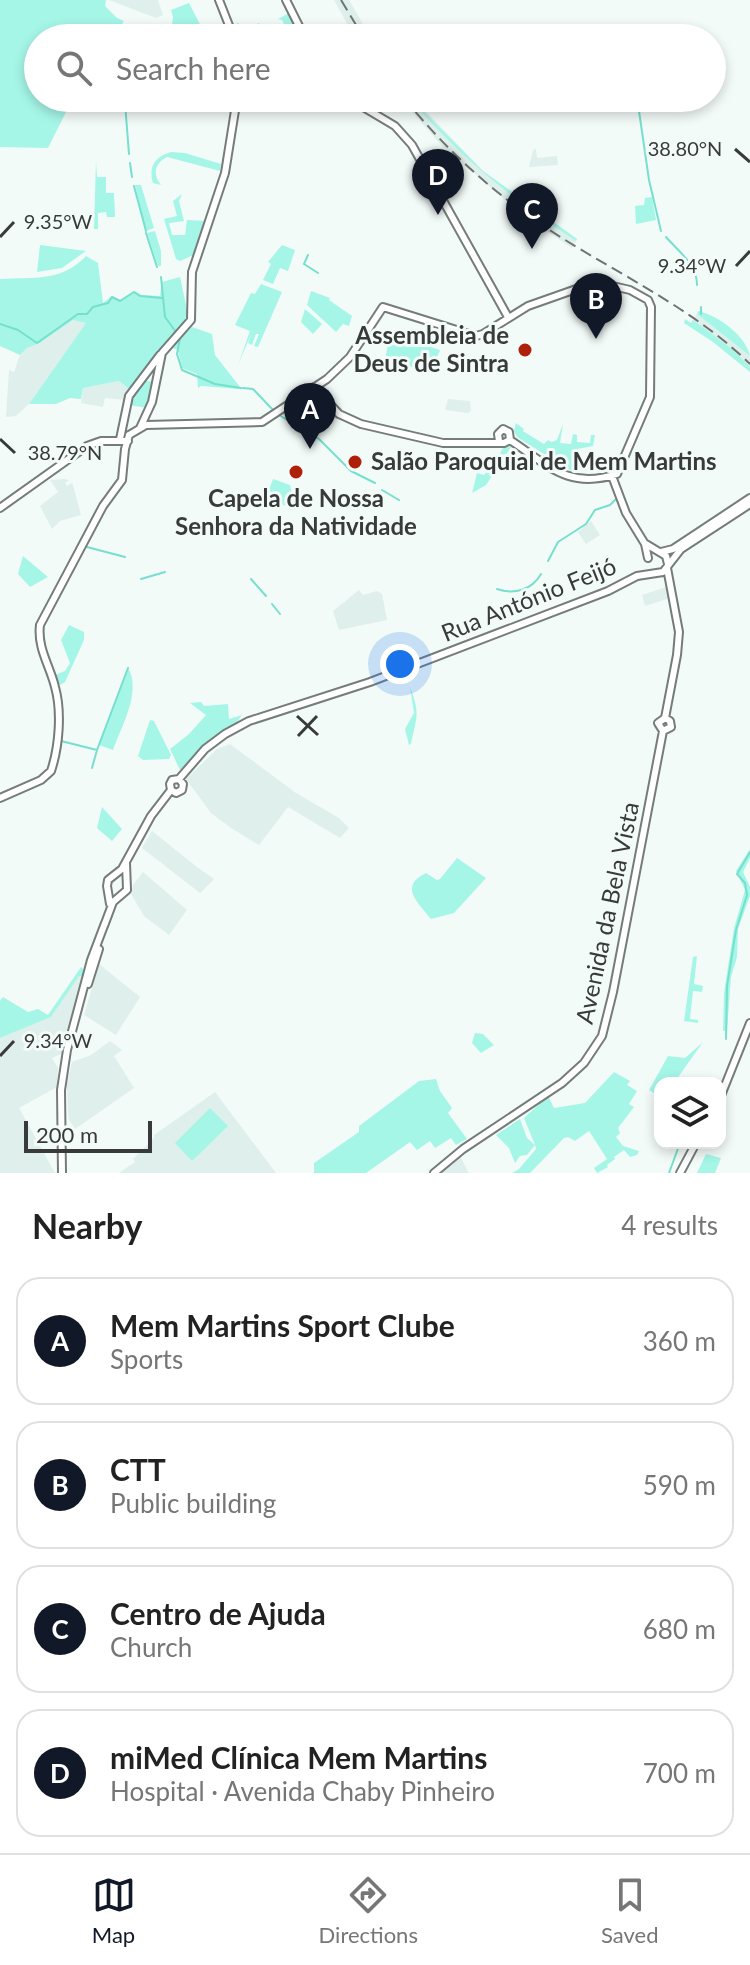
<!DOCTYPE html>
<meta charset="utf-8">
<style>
:root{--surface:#fff;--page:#f6f6f6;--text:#222;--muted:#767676;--line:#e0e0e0;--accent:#111827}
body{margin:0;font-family:Lato,sans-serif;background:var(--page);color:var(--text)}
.controls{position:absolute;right:24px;bottom:24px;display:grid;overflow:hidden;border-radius:16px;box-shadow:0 4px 12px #0003}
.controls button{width:72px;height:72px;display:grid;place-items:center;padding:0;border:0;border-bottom:2px solid var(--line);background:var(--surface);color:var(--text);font:40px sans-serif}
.scale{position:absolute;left:24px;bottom:20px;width:128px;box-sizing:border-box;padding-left:8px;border:4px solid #383b3a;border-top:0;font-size:22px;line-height:28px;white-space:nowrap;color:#383b3a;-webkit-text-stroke:6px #f3fbf9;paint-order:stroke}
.you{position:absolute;left:400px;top:664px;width:28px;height:28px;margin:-20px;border:6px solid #fff;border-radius:50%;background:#1a73e8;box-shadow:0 0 0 12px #1a73e833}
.badge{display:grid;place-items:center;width:52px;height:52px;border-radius:50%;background:var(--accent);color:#fff;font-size:26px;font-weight:700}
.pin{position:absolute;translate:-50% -66px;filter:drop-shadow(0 2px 4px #0008)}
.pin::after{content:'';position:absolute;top:42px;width:28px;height:24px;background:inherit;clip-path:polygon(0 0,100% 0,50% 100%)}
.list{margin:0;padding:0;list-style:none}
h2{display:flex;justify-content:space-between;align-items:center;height:104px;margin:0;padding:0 32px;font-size:34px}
h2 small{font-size:26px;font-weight:400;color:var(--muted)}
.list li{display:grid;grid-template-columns:52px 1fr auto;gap:24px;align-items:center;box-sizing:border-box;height:128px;margin:0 16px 16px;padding:0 16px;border:2px solid var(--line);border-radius:24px}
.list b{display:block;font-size:30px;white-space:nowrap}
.list p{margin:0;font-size:26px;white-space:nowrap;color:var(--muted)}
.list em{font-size:26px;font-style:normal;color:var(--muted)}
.icon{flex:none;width:44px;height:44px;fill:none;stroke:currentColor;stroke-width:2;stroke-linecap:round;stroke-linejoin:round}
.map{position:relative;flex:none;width:750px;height:1173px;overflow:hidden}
.search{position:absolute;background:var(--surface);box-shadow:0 4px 12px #0003;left:24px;right:24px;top:24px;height:88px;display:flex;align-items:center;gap:20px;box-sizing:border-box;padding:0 28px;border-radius:44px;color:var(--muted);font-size:30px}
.sheet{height:680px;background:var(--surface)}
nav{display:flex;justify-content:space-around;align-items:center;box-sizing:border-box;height:112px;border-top:2px solid var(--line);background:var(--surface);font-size:22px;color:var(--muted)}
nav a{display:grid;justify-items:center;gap:4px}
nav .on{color:var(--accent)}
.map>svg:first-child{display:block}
.built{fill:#dfefeb}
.green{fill:#a5f6e7}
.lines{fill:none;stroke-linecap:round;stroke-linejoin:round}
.stream{stroke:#76dfcd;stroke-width:2}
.minor-casing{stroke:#757c7a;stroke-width:10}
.minor{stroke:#fff;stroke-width:6}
.rail{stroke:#6f7472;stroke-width:2;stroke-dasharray:12 6;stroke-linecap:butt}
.ticks{fill:none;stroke:#383b3a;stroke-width:3}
.poi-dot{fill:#ae200a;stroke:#f3fbf9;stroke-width:3}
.labels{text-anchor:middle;stroke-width:6;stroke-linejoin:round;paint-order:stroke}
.poi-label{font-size:24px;font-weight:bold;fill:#383b3a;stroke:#f3fbf9;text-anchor:end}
.street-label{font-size:24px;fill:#383b3a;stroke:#f3fbf9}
.ticks-label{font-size:20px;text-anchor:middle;fill:#383b3a;stroke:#f3fbf9;stroke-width:6;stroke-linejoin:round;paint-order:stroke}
</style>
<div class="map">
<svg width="750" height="1173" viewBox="0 0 750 1173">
<rect width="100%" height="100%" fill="#f3fbf9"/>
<path class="built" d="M109,0H158L163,15L156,18Z
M334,0H349L371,38H355Z
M400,98H413L483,171L577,239L572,248L529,220L518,226L507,207L510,204L441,145Z
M536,149L537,158L557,156L558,165L529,167L533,150Z
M697,314L750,356V368L692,321Z
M73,320L87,322L29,404L16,416L6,417L9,370L14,372L20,355L27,348L40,343Z
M119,381L129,389L125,400L105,398L103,407L81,403L83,388Z
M448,399L470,401L471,411L468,413L445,410Z
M64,479L69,480L65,483L67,486L72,483L73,485L81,515L60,521L52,529L40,506L58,492L50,480Z
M591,521L600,535L586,544L578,532Z
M666,587L670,598L645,606L642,595Z
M359,590L363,595L377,591L382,594L387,620L339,630L333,611Z
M230,744L296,793L339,818L349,828L340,838L288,807L259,845L231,828L211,813L186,779L217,749Z
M152,831L197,867L214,879L200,893L142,848Z
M143,872L187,910L169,935L144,916L131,894L133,885Z
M99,964L140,997L116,1035L84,1015Z
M79,975L84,976L61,1054L52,1058L58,1068L57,1087L19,1108L55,1173H0V1038L51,1017Z
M110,1041L122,1050L114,1056L134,1088L75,1129L69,1120L68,1112L67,1084L72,1062L91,1055Z
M215,1092L276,1173H119L135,1162L133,1159L154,1138V1135Z
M460,1156L469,1173H440Z"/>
<path class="green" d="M0,0H106L105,6L117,18L124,21L122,24L137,29L136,34L121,29L122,24H118L117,30L138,38L119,36L118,38H38V98H73L48,148L0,147Z
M189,3L204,32L226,25L230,38H170L173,17L171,10Z
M289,13L301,38H291L282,20L278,19Z
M238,22L242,30L259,23L266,38H238L235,26Z
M410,98L483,171L577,239L576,241C514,200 457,156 410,98Z
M171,152L185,153L221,164L220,171L167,157C155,163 152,174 161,185L153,183C148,166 155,157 171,152Z
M96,161L97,177H106V193H114L115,217H107L106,212L98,213V229H94Z
M135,185H141L154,228L146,231Z
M182,194L179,201L184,221L169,223L172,235H185L187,220L207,221L196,254L180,261L176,259L164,219L177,216L173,201Z
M652,197L656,220L636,224L635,206L644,205L645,198Z
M155,231L161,251V266H158L147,233Z
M40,245L86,251L62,268L37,272Z
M282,245L295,250L288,271L280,268L273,284L263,280L271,264L268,262Z
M86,256L98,263L103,303L112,296L121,300L134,291L142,295L160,296L162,282L180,277L189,319L185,320L186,324L169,340L129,389L119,381L83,388L81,399L70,398L56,404H29L86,323L73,320L40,343L27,348L20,355L0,346V279C33,277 62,282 86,256Z
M261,284L282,292L258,347L254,346L259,334H256L252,345L248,343L252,332L238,365L250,331L235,325L251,293L255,294Z
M311,291L330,298L329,300L352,316L349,326L343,324L336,332L307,305Z
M305,309L322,324L313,334L301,322Z
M698,311C718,315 746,336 750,356L697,314Z
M685,319L691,323L693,320L732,349L750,367V372L713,342L684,323Z
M192,327L212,334L215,355L240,387L239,389L201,386L198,388L197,374L182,368L178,350L170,347Z
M390,333L440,350L431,372L385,360Z
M143,380L153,382L147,408L129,405Z
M516,423L524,429L523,431L544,444L548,440L552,442L557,440L563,424L560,443L571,444L573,434L577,435V442L590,443L591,435H595L593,446L577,449L576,458L588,459V466L575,467L579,476L517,437L514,431Z
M507,446L511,447L486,485L472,493L477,473L484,475L488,470L493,471L502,449Z
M273,479L290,485L296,510L266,498Z
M23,556L48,577L30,587L18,574Z
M69,625L84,632V640L65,682L60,685L55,675L65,671L70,663L61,640Z
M128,668C142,691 121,727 113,750L99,745Z
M410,687C421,715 416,718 411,744L409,745L405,729L414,713Z
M201,702L204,706L228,704L229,719L242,715L237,722L202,746L180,770L170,749L189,734L206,715L190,703Z
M150,720L154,721L171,755L169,759L143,760L138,756Z
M102,807L122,829L112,841L97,828Z
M750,849V858L743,872L750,887V896L738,929L737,957L731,977L727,1031H723L724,993L734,928L745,890L736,871Z
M457,858L486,878L454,913L431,919C420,904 397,887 426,873L437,880L440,879Z
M697,956L694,984L703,986L702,992L693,991L690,1019L698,1020V1023L684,1021L693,957Z
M81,967L84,970V976H79L51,1017L0,1038V1001L3,997L28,1012L38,1009L48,1015Z
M475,1033L483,1034L494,1045L481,1053L472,1043Z
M703,1042L674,1083H660V1097L649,1090L668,1056L685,1058Z
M614,1072L630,1081L627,1085L637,1091L629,1104L634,1107L618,1128L620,1133L616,1137L623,1146L639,1151L637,1155L630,1157L624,1150L614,1157L615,1159L607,1165L608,1167L597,1173L594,1168L607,1159L589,1131L575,1141L568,1137L564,1138L530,1173H512L519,1169L536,1149L535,1145L527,1155L520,1156L515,1163L509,1148L496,1135L520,1119L527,1138L535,1145L524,1118L548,1096L554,1108L585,1103Z
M436,1079L440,1091L452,1108L448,1113L467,1139L456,1145L451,1138L435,1148L430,1141L417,1150L410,1142L366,1173H314V1163L359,1132V1126L419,1081Z
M210,1108L228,1126L192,1161L175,1143Z
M706,1154L721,1158L715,1173H697Z"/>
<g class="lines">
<path class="stream" d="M631,98L639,111L649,180L661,231
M125,103L129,154
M130,163L132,177
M134,186L146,231
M146,233L157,267
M666,237C679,252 697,264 697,285
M308,255L304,264L318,273
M161,277L165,317L176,332
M701,314V307
M0,324L18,330L37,343L78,314H87L93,307L108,303L112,297L120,301L134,292L140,296L162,298
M180,338L177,354L182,370L215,384L241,388
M243,388L253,389L273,410
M279,415L319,439L351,471L375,483
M382,490L399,500
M87,547L125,557
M548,561L558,542L586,524L595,510L610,505L616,499
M141,579L165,572
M251,579L266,596
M497,589C514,595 532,590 541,574
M272,604L280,614
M61,741L97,750L128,668
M92,768L97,750
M726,1039L727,986L736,930L747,895L745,883L737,874L750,852
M669,1173L680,1143"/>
<g class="minor-casing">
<path id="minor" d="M219,0L234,38
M286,0L305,38
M348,98L395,126L412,145L508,317
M314,387L339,414L361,424L443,443H504L510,440
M140,428L152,402L162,353L191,320L192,272L225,173L237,98
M129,435L146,425L262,422L327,379L350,357L383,307L476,336L483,334L528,306L596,282L630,290L648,300L651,307L650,397L617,474C568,490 548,465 510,440
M120,439L129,396L160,355
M499,441L498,434L503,429L509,432L510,440
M612,476L626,513L645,544L648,558
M0,508L87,446L101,441H128
M646,544L666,556L668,564
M661,552L673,549L750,498
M665,718L677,655L679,632L667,568
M663,731L671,727L670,721L665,718
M663,731L658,723L665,718
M171,790L170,784L172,780L179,779L205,749L225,734L249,721L370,682L608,591L637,576L663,572L681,549L750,504
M171,790L176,793L182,790L183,784L179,779
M0,798L41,780L51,771C59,747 62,712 55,687C50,666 37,648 40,625L103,506L122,480L125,449L129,435
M110,904L107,886L108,880L122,869L151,816L171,790
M104,926L113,902L127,890L126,863
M88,984L99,949
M720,1098L750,1023
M62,1173L61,1090L67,1050L91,960L105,923
M434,1173L463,1149L562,1083L584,1063L602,1036L613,992L663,731
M680,1173L696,1143"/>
</g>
<use href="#minor" class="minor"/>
<path class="rail" d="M341,0L364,38
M404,98C445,149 493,193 548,229C615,273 692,307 750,364"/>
</g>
<path class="ticks" d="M735,149L750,162M0,237L14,222M736,266L750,251M0,439L15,453M297,716L318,735M298,736L317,716M0,1056L14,1041"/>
<g class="poi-dot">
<circle cx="525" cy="350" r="8"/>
<circle cx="355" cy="462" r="8"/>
<circle cx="296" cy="472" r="8"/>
</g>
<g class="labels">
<g class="poi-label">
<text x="509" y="344">Assembleia de<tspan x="509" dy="28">Deus de Sintra</tspan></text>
<text x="371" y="470" text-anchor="start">Salão Paroquial de Mem Martins</text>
<text x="296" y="507" text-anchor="middle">Capela de Nossa<tspan x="296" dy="28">Senhora da Natividade</tspan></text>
</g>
<g class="street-label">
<text transform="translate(529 600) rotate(-22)" y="8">Rua António Feijó</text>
<text transform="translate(608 913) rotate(-78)" y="8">Avenida da Bela Vista</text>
</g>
</g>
<g class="ticks-label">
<text x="685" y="156">38.80°N</text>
<text x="58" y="229">9.35°W</text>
<text x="692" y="273">9.34°W</text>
<text x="65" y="460">38.79°N</text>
<text x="58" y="1048">9.34°W</text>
</g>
</svg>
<div class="controls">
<button><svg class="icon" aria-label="layers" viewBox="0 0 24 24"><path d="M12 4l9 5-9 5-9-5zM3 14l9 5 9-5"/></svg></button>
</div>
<div class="scale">200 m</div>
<div class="you"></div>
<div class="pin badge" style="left:310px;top:449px">A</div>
<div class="pin badge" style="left:596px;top:339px">B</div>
<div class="pin badge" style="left:532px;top:249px">C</div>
<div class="pin badge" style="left:438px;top:215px">D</div>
<div class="search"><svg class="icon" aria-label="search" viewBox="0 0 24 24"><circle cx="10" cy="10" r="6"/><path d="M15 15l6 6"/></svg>Search here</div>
</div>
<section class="sheet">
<h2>Nearby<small>4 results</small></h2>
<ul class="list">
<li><span class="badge">A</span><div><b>Mem Martins Sport Clube</b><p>Sports</p></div><em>360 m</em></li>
<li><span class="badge">B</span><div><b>CTT</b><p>Public building</p></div><em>590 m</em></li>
<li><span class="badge">C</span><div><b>Centro de Ajuda</b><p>Church</p></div><em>680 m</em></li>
<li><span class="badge">D</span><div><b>miMed Clínica Mem Martins</b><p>Hospital · Avenida Chaby Pinheiro</p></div><em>700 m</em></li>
</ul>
</section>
<nav>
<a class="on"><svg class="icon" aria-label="map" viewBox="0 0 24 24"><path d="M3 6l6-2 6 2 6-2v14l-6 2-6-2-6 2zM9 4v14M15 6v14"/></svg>Map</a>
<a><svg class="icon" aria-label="directions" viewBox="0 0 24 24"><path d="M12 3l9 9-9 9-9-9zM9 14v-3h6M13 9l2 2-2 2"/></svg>Directions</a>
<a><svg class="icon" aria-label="saved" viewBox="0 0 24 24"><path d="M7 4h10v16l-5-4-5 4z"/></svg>Saved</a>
</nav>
